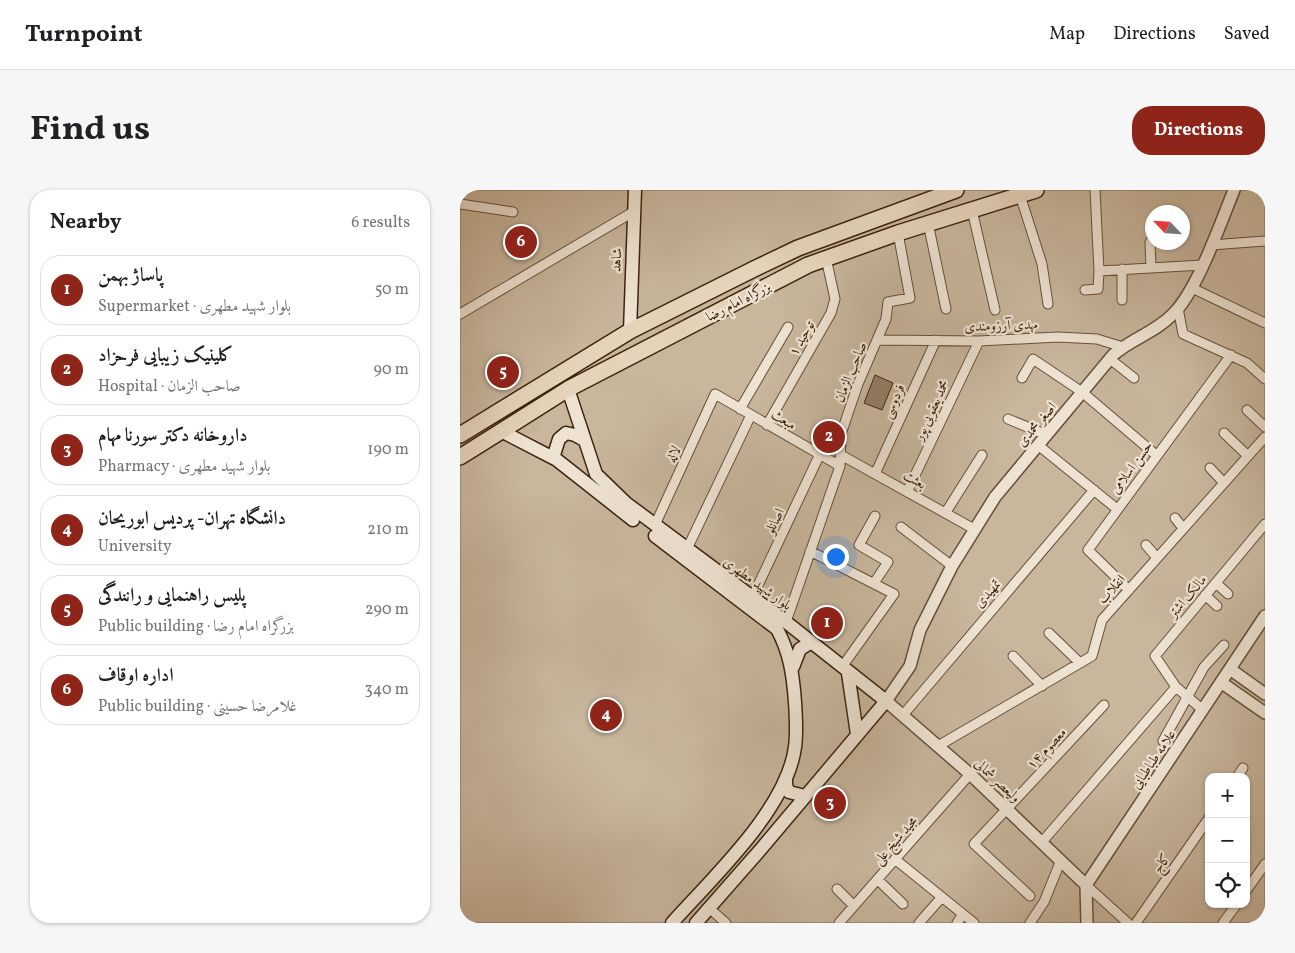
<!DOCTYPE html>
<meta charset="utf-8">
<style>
:root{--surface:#fff;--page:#f6f6f6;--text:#202124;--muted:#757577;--line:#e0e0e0;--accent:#8f2418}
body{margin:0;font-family:Vollkorn,Amiri,serif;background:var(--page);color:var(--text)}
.controls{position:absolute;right:15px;bottom:15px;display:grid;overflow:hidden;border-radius:10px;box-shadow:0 1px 4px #0004}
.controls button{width:45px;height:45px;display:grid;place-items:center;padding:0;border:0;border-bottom:1px solid var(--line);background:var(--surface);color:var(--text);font:25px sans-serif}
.compass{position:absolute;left:685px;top:15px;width:45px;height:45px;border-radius:50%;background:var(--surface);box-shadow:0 1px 4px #0004;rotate:295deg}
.you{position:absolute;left:375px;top:366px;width:18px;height:18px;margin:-12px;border:4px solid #fff;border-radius:50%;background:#1a73e8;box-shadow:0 0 0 8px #1a73e833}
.badge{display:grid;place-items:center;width:32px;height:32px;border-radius:50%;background:var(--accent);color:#fff;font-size:16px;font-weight:700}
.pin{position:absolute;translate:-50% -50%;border:2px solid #fff;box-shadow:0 1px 5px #0006}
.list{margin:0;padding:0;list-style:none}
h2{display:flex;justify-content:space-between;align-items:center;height:65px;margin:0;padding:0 20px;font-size:21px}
h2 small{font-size:16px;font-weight:400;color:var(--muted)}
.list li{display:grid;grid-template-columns:32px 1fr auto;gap:15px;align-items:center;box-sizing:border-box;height:70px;margin:0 10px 10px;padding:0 10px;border:1px solid var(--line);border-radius:20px}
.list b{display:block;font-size:19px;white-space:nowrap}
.list p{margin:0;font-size:16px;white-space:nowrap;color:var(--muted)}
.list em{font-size:16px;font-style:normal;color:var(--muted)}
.icon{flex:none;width:28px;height:28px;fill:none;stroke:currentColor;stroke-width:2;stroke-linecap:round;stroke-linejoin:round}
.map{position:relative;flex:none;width:805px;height:733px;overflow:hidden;border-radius:20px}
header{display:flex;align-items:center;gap:30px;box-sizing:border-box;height:70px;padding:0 25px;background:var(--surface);border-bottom:1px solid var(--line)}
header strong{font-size:24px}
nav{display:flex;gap:28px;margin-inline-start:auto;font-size:18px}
.intro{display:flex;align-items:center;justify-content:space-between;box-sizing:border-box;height:120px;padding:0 30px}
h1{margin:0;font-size:35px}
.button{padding:12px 22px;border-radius:20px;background:var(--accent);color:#fff;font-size:18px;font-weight:700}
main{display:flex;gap:30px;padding:0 30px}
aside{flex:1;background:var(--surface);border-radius:20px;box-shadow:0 1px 4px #0004}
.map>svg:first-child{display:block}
.green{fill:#c8b69d;stroke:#826c55;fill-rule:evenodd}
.building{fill:#947f67;stroke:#3d230d}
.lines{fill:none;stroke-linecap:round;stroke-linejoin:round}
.minor-casing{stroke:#674f38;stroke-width:11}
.tertiary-casing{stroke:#674f38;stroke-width:14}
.secondary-casing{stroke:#3d230d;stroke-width:15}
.trunk-casing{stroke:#3d230d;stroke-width:18}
.minor{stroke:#eee3d3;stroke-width:9}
.tertiary{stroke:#eee3d3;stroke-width:11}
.secondary{stroke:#eee3d3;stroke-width:12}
.trunk{stroke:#e5d4bb;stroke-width:15}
.labels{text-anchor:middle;stroke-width:4.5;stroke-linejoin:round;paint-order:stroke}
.street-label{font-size:14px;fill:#3d230d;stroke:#eee3d3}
</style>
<header>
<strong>Turnpoint</strong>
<nav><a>Map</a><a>Directions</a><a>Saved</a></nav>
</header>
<div class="intro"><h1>Find us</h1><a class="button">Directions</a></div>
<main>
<aside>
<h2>Nearby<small>6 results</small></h2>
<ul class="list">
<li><span class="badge">1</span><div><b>پاساژ بهمن</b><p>Supermarket · بلوار شهید مطهری</p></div><em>50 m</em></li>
<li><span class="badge">2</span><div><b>کلینیک زیبایی فرحزاد</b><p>Hospital · صاحب الزمان</p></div><em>90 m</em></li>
<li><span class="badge">3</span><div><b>داروخانه دکتر سورنا مهام</b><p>Pharmacy · بلوار شهید مطهری</p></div><em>190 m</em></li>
<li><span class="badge">4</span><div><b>دانشگاه تهران- پردیس ابوریحان</b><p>University</p></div><em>210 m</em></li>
<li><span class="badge">5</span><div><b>پلیس راهنمایی و رانندگی</b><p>Public building · بزرگراه امام رضا</p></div><em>290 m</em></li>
<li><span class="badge">6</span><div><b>اداره اوقاف</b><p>Public building · غلامرضا حسینی</p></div><em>340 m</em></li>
</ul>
</aside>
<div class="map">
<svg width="805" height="733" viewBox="0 0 805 733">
<rect width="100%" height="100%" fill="#e5d4bb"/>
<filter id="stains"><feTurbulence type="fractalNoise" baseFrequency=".004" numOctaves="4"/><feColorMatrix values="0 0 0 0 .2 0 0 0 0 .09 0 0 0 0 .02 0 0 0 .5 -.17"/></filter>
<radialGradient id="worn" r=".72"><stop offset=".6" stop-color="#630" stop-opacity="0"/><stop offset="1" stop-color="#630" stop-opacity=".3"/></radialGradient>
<path class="green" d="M0,0H805V733H0ZM692,22H722V52H692ZM749,587H786V714H749Z"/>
<path class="building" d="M415,185L433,193L422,220L404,213Z"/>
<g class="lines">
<g class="minor-casing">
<path id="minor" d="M560,5L582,74L588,114
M0,14L53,22
M512,20L535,120
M468,33L486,119
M690,52L691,78
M751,55L805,51
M662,79V110
M639,81L742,75
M732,98L805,133
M625,100L638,99L639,81L635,0
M718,118L723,144L787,173L805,189
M0,124L173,22
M418,150L519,151L598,147L637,149L663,157
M650,169L674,188
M562,188L573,169L622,202L696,265
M280,219L328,137
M787,220L805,237
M548,229L587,245
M307,235L371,123L375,109L366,68
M764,243L788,266
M578,255L657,319
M381,265L514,339
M750,278L764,293
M416,282L476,150
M448,300L519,151
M486,322L522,265
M715,328L723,338
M195,335L255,204L380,276
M441,337L492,376
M686,355L697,368
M227,359L291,225
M350,361L434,404L382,477
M414,393L428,372L399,355L415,326
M756,393L768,404
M669,400L628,360L771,165
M745,405L757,416
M292,408L359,266
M326,432L380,276L381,244L398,194L426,129L428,112L450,108L438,43
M589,443L620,473
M553,466L582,496
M743,520L716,497L695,466L805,334
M443,525L634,300
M703,551L744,477L764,455
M478,556L632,466L642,430L805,247
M777,587L783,578
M582,652L716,497
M436,670L514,733
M418,690L443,714
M626,695L668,733
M377,699L394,716
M786,701L805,674
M570,706L514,654L644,515
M249,718L266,733
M379,733L510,584
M459,733L482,707
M497,733L503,724
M570,733L584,712L601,670
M676,733L749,628
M763,733L777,714"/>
</g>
<g class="tertiary-casing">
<path id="tertiary" d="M770,479L805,504
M762,493L805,523
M626,695L510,584L426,511L450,476L460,440L492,376L535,307L653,165C671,149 696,142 713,124C737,101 761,32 774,0
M627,733L626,695L805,426"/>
</g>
<g class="secondary-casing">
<path id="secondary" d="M170,141L175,0
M108,199L136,284L166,313L326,432L426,511L301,659L236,733
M41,241L97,270L173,330
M93,268L99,249L106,243L115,245L124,250
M195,346L317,439C330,463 333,485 335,512C336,527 337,543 335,557C327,619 252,688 212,733
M333,477L340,459L350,453
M388,483L397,544
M326,587V596L329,602L345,606"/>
</g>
<g class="trunk-casing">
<path id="trunk" d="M0,245L170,141L296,78L338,58L496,0
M0,267L108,199L348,75L438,43L576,0"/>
</g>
<use href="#minor" class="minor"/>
<use href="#tertiary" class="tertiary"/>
<use href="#secondary" class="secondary"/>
<use href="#trunk" class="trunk"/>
</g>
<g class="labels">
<g class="street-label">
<text transform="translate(156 70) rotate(-88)" y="5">شاهد</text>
<text transform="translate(278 111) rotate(-27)" y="5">بزرگراه امام رضا</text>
<text transform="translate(541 135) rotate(-2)" y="5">مهدی آرزومندی</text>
<text transform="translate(341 148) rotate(-60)" y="5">توحید ۱</text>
<text transform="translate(390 182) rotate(-68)" y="5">صاحب الزمان</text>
<text transform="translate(433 211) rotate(-66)" y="5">فردوسی</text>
<text transform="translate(471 220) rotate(-65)" y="5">محمد یعقوبی پور</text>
<text transform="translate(324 229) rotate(31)" y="5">مبعث</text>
<text transform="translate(576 234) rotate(-50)" y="5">اصغر محمدی</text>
<text transform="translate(213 264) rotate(-66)" y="5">لاله</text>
<text transform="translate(671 277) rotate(-54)" y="5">حسن اسلامی</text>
<text transform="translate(455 289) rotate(30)" y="5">بعثت</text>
<text transform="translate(314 331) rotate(-65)" y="5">اصانلو</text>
<text transform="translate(298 393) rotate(36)" y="5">بلوار شهید مطهری</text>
<text transform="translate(651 399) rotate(-48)" y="5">انقلاب</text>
<text transform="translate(527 403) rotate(-49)" y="5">تمهیدی</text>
<text transform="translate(727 406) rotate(-50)" y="5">مالک اشتر</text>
<text transform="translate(586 558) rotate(-47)" y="5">۱۴ معصوم</text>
<text transform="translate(693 569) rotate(-56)" y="5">علامه طباطبایی</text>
<text transform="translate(538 590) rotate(43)" y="5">ولیعصر شمالی</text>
<text transform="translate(435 650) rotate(-49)" y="5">مجید شیخ علی</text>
<text transform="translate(701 673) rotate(-55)" y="5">کاج</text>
</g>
</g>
<rect width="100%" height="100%" filter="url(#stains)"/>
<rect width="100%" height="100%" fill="url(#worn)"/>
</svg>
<div class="controls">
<button>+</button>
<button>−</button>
<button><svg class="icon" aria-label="locate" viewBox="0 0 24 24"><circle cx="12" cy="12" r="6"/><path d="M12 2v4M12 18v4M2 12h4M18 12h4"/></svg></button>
</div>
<svg class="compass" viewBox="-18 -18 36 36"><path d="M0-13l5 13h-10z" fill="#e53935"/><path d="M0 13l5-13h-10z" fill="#757577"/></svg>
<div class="you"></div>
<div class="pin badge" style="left:367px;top:433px">1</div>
<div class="pin badge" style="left:369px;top:247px">2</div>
<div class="pin badge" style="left:370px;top:613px">3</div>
<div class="pin badge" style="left:146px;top:525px">4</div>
<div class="pin badge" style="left:43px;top:182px">5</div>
<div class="pin badge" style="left:61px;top:52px">6</div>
</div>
</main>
